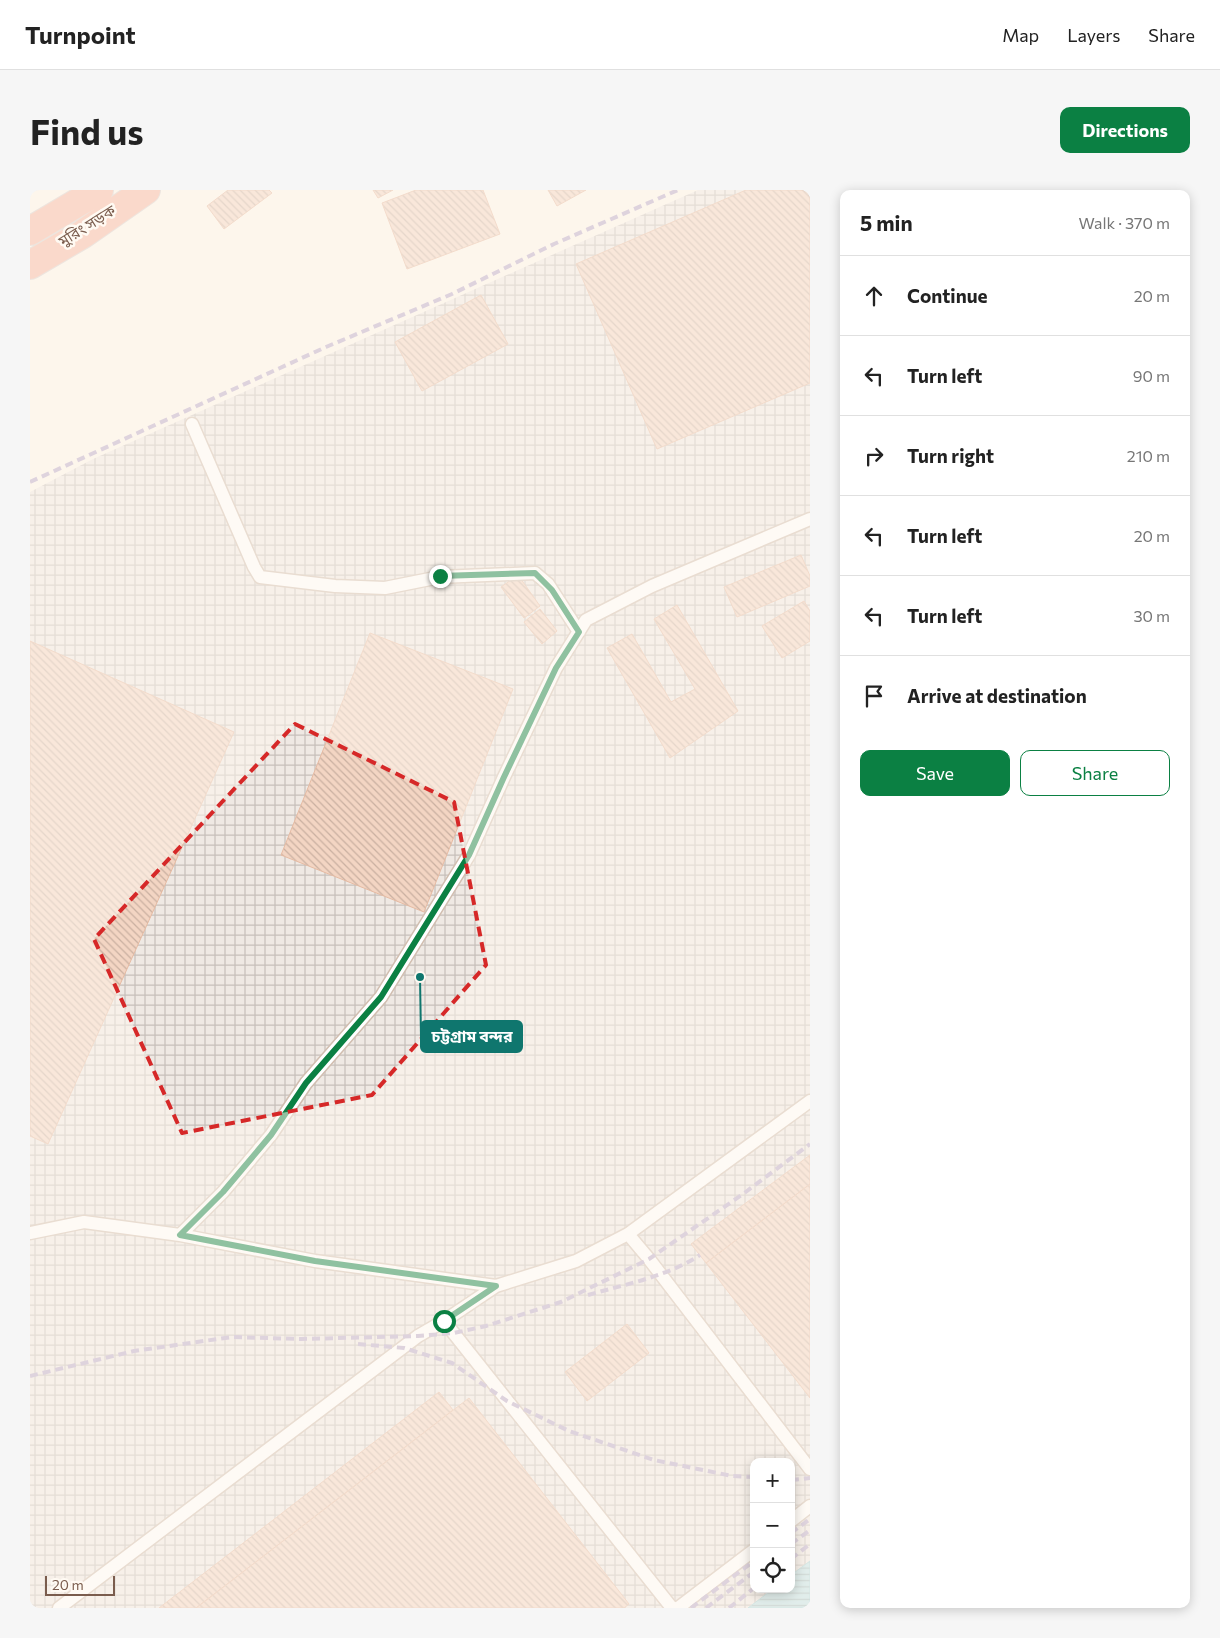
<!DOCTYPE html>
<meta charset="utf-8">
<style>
:root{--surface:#fff;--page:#f6f6f6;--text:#222;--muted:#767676;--line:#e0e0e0;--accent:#0b8043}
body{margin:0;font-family:Commissioner,"Noto Sans Bengali",sans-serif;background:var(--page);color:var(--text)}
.controls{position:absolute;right:15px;bottom:15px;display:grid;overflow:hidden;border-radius:10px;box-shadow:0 2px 12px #0003}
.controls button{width:45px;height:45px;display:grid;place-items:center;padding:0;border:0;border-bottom:1px solid var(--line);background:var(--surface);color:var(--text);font:25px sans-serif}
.scale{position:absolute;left:15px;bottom:12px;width:70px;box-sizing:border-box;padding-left:5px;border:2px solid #7a5c4d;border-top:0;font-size:14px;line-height:18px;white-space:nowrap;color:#7a5c4d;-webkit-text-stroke:4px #fffaf3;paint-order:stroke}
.stop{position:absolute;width:15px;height:15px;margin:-11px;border:4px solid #0b8043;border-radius:50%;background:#fff}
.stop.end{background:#0b8043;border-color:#fff;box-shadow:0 1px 5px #0008}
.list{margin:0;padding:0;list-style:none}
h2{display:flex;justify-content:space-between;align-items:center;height:65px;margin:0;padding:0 20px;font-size:21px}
h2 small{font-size:16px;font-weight:400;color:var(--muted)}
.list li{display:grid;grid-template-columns:32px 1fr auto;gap:15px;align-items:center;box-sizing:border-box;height:80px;padding:0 20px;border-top:1px solid var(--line)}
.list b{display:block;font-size:19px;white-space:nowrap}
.list em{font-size:16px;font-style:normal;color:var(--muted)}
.actions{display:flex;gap:10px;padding:15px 20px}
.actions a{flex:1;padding:11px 0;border:1px solid var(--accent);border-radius:10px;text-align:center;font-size:18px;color:var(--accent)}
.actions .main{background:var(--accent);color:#fff}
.icon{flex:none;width:28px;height:28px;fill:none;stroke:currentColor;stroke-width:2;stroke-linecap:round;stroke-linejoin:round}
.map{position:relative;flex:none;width:780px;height:1418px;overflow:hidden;border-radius:10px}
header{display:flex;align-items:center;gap:30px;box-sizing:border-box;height:70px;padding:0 25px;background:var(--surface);border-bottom:1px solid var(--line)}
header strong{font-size:24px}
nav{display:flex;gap:28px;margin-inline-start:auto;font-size:18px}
.intro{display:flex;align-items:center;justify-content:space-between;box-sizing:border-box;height:120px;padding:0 30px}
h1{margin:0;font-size:35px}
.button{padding:12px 22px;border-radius:10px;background:var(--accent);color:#fff;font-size:18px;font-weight:700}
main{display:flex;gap:30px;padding:0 30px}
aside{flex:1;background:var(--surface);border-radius:10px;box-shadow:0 2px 12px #0003}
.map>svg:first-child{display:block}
.industrial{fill:url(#industrial-grid)}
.water{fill:url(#water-rules);stroke:#a5d3da}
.building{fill:url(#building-back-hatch);stroke:#e6bba3}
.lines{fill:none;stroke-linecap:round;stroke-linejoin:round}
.lane-casing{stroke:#d1beb0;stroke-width:15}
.highway-casing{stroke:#dad1cd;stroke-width:30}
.lane{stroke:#fff;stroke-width:12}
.highway{stroke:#f7b7a3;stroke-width:28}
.rail{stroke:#b9a8c9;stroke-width:4;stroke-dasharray:8 5;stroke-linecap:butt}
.route{stroke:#0b8043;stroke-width:6}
.marked{fill:none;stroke:#d62828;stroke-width:4;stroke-dasharray:10 6;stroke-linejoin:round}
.labels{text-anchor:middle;stroke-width:5;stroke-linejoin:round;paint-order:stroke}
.street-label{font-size:15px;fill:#7a5c4d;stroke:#fffaf3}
.leader{fill:none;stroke:#0f766e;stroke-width:2}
.callout-dot{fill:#0f766e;stroke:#fffaf3;stroke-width:2}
.callout{fill:#0f766e;stroke:#0f766e;stroke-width:2}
.callout-label{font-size:16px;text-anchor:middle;font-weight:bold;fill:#fff}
</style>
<header>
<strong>Turnpoint</strong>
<nav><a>Map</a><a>Layers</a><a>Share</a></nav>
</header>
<div class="intro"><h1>Find us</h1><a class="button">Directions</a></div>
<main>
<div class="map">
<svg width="780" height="1418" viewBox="0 0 780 1418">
<defs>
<pattern id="industrial-grid" width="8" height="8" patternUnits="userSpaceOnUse" patternTransform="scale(1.25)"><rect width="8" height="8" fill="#efe9e4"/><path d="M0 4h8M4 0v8" fill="none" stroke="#c7c0bb"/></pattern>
<pattern id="water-rules" width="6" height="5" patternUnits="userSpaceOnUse" patternTransform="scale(1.25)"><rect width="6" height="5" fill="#bfe3e8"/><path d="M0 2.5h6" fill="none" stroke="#a0bbbe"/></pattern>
<pattern id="building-back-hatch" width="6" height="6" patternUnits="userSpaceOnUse" patternTransform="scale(1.25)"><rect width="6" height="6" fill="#f3d5c3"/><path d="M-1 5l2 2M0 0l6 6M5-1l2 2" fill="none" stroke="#cab0a1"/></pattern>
</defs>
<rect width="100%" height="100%" fill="#fdf6ec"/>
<path class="industrial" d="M668,0H780V1371L761,1385V1272H724V1399H743L718,1418H0V302L63,269Z"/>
<path class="water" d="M780,1371V1418H718L743,1399H761V1385Z"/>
<path class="building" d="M198,0H239L242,3L194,39L177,16Z
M343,0H363L348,8Z
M386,0H453L470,44L377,79L352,13Z
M518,0H556L527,16Z
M716,0H780V193L627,259L546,74Z
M451,105L478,154L392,201L365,152Z
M771,365L780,386V396L707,427L694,397Z
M488,385L510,416L494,428L471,397Z
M774,411L780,421V451L752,468L732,436Z
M647,415L708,521L640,568L577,458L602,444L641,512L665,499L624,429Z
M510,419L527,441L512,454L494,432Z
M340,443L483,499L394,722L251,665Z
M0,451L204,542L18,954L0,946Z
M780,965V994L676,1073L661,1054Z
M780,994V1208L676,1073Z
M597,1134L619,1163L557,1211L535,1182Z
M409,1202L423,1220L166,1418H129Z
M439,1208L599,1414L594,1418H166Z"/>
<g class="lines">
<g class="lane-casing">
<path id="lane" d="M162,234L224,377L230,387L305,396L355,398L410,387L505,383L518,394L549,442
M0,1043L54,1032L150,1045L285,1071L466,1096L546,1071L598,1044L780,911
M598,1044L619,1069L780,1279
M150,1045L193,1002L241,945L276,893L351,807L439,665L474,587L526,478L556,430L622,396L780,329
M414,1131L642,1418
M761,1331L780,1316
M29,1418L388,1146L414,1131L466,1096
M648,1418L724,1360"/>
</g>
<g class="highway-casing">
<path id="highway" d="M0,41L69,0
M0,75L53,44L116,0"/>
</g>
<use href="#lane" class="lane"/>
<use href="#highway" class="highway"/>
<path class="rail" d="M0,292L296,157L422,104L524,54L648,0
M558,1105C596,1094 636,1087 670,1065
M328,1154L374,1158L422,1173L477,1211L539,1241L624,1270L702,1286L724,1287
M0,1186L104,1161L202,1147L271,1149L388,1146L424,1143L456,1136L531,1112L619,1069L713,1004L780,954
M761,1290L780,1288
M761,1343L780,1329
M761,1354L780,1340
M761,1369L780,1354
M661,1418L724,1371
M676,1418L724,1382
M699,1418L724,1398"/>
</g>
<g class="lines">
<path class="route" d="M410,386L505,383L522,400L549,442L526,478L474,587L439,665L351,807L276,893L241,945L193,1002L150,1045L285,1071L466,1096L414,1131"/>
</g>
<path d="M0 0H780V1418H0ZM265,534L424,612L456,775L342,905L152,943L64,749Z" fill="#fdf6ec" fill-opacity=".55" fill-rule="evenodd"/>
<path class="marked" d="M265,534L424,612L456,775L342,905L152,943L64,749Z"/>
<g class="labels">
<g class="street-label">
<text transform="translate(57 36) rotate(-32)" y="5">মুরিং সড়ক</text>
</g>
</g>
<path class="leader" d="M390 787L391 847"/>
<circle class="callout-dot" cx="390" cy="787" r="5"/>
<rect class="callout" x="391" y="831" width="101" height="31" rx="5"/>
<g class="callout-label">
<text x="442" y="852">চট্টগ্রাম বন্দর</text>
</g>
</svg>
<div class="controls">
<button>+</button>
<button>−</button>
<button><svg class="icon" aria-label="locate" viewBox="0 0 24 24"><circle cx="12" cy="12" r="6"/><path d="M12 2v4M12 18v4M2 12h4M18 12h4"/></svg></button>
</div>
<div class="scale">20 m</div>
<div class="stop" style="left:414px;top:1131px"></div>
<div class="stop end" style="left:410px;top:386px"></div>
</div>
<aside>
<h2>5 min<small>Walk · 370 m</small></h2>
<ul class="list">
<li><svg class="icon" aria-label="ahead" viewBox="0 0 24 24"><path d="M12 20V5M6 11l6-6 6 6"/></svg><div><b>Continue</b></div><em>20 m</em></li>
<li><svg class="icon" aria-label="left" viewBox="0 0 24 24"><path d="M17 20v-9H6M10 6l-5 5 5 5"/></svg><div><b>Turn left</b></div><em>90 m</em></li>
<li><svg class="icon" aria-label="right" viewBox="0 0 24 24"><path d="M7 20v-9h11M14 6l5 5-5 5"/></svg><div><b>Turn right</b></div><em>210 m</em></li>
<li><svg class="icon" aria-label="left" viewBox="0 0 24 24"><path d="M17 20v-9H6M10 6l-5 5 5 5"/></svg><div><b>Turn left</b></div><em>20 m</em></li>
<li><svg class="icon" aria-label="left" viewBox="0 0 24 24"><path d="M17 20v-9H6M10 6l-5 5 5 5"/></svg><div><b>Turn left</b></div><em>30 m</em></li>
<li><svg class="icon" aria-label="arrive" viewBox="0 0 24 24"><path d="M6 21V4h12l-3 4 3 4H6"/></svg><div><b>Arrive at destination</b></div></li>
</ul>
<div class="actions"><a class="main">Save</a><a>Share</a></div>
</aside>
</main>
